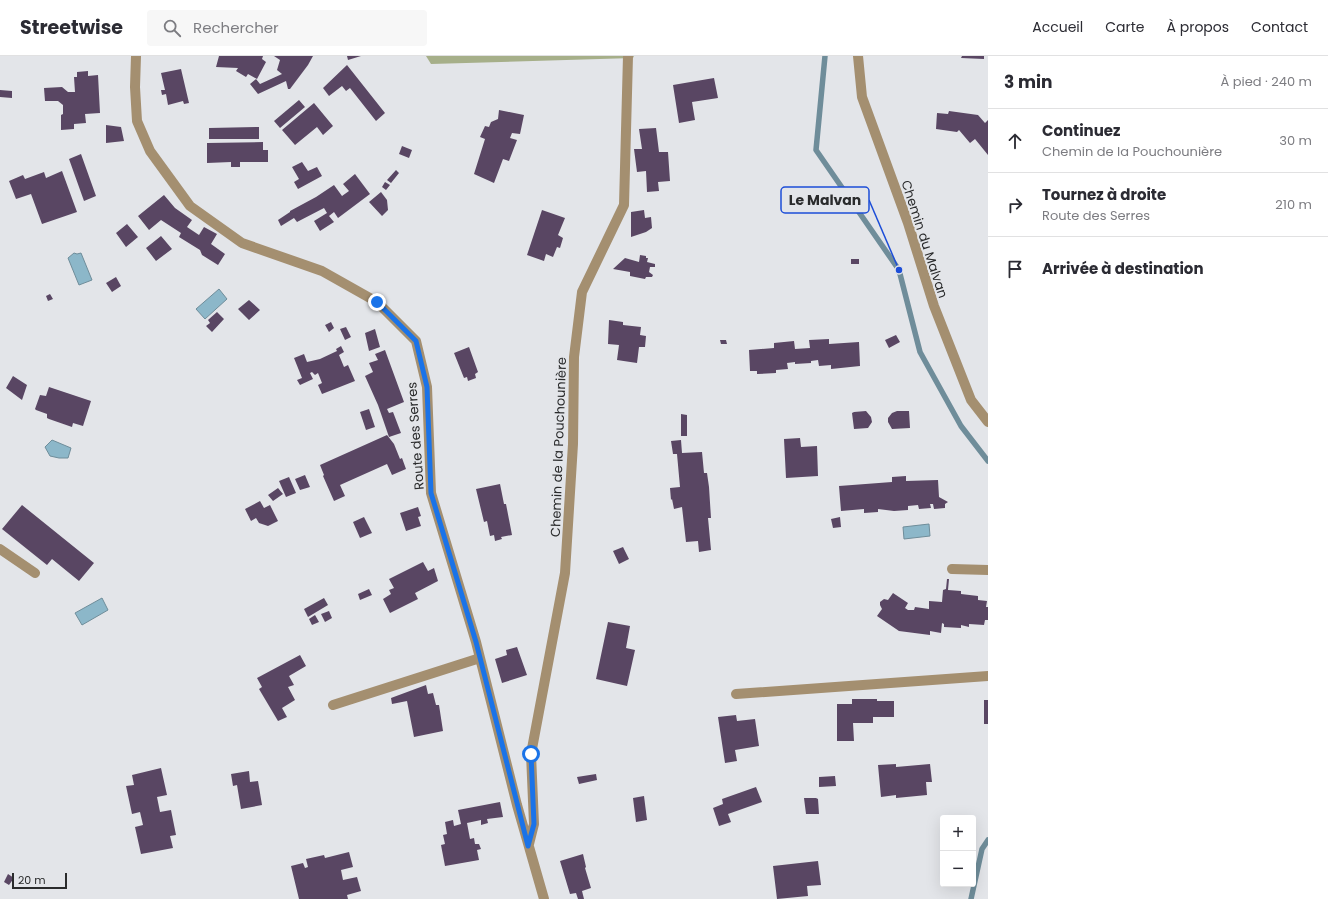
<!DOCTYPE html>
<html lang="fr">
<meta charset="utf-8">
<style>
:root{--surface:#fff;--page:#f7f7f7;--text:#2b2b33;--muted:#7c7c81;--line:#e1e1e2}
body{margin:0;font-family:Poppins,sans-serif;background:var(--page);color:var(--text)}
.controls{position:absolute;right:12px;bottom:12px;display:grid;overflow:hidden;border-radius:4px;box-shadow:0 4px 16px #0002}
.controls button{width:36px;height:36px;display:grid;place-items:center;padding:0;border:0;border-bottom:1px solid var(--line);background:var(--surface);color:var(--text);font:20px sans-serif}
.scale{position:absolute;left:12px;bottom:10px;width:55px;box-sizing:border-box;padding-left:4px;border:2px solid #2a2b2c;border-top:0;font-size:11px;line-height:14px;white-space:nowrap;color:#2a2b2c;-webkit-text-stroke:3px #e3e5e9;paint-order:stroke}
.stop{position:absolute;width:12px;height:12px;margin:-9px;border:3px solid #1a73e8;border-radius:50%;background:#fff}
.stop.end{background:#1a73e8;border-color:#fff;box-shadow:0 1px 4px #0008}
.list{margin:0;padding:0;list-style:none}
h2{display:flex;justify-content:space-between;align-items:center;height:52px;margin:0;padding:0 16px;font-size:17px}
h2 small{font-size:13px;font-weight:400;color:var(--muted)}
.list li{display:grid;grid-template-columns:26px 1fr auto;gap:12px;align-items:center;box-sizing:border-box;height:64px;padding:0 16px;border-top:1px solid var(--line)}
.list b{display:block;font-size:15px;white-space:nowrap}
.list p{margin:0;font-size:13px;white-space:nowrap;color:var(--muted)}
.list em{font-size:13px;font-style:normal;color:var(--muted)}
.icon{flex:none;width:22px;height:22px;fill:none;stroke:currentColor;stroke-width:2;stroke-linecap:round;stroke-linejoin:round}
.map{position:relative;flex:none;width:988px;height:843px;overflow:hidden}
header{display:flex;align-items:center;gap:24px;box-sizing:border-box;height:56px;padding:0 20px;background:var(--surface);border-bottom:1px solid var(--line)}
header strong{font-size:19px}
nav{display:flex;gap:22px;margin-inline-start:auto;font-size:14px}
.search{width:280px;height:36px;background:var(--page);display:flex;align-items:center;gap:10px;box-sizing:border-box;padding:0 14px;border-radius:4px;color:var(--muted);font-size:15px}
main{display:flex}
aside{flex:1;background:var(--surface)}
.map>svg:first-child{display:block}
.forest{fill:#a6af89}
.water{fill:#8cb7c9;stroke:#6f8d9a}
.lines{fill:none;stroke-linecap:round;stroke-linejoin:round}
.stream{stroke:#6f8d9a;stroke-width:5.5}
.building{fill:#594663}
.minor{stroke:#a48f70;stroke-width:10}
.route{stroke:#1a73e8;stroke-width:5}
.labels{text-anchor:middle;stroke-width:4;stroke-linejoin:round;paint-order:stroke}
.street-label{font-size:13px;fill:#2a2b2c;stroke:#e3e5e9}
.leader{fill:none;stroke:#1d4ed8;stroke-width:1.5}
.callout-dot{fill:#1d4ed8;stroke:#e3e5e9;stroke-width:1.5}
.callout{fill:#e3e5e9;stroke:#1d4ed8;stroke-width:1.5}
.callout-label{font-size:14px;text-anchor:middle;font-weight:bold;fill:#2a2b2c}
</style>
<header>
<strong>Streetwise</strong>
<div class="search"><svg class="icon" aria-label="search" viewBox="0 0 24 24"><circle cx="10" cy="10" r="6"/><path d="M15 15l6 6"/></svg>Rechercher</div>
<nav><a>Accueil</a><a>Carte</a><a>À propos</a><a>Contact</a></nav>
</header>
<main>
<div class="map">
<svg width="988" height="843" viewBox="0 0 988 843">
<rect width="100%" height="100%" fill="#e3e5e9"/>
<path class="forest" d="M426,0H634L633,2L431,8Z"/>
<path class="water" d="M74,197L77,198L81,197L92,224L79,229L68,202Z
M219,233L227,243L205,263L196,253Z
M52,384L71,392L68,402H59L50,400L45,391Z
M929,468L930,480L904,483L903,471Z
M102,542L108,554L82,569L75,557Z"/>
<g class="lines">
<path class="stream" d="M825,0L816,94L899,214L920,296L961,370L988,405
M971,843L982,793L988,784"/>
</g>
<path class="building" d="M219,0H263L262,3L266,6L257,23L248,18L246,21L236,15L238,12L216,11Z
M274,0H313L308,9L290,33H288L286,25L258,38L250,28L256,23L260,28L282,18L277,14L280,4Z
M347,0H361L348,4Z
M962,0H984V3L961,2Z
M347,9L385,57L376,65L350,32L346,35L342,30L329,40L323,32Z
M181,13L189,47L184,48L183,45L168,49L166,38L162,39L161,34H165L161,17Z
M88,15V20L98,19L100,57L85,58L86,67L74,68V73L61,74V59L63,58V49L58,45H45L44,32L62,31L68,36H75L74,21H77V16Z
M714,22L718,42L692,46L695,64L679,67L673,29Z
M0,34L12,35V42L0,41Z
M299,44L305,51L280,72L274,65Z
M314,47L333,70L323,79L317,71L295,89L282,74Z
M499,54L524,59L520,78L512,77L510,82L517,84L509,105L503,103L494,127L474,118L485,83L480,81L485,70L489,71L491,66L498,63Z
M949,55L978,59L985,67L988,64V99L975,83L970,87L959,74L957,76L936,73L937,57L948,58Z
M106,69L121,71L124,85L106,87Z
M259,71V83H209V72Z
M656,72L659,96H668L670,125L658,126L659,135L647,136L646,115L637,116L634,93H642L639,73Z
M263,86V94H268V106H240V111H231V106L207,107V87Z
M402,90L412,94L409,102L399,98Z
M81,98L96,140L84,145L69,103Z
M302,106L308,115L317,111L322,120L298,133L294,126L299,123L292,111Z
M396,114L399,117L391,127L387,124Z
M62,115L77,156L42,168L31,138L16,143L9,125L23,119L25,123L44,116L46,122Z
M355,118L370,138L338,162L334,156L329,160L334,166L320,175L314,165L327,157L324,152L297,166L294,162L281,170L278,164L290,156V155L316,141L334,129L342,140L349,135L343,128Z
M385,126L390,129L386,134L382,131Z
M381,136L387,144L388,154L382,160L369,146Z
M164,139L175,152L192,164L187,171L199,179L204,171L217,178L211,188L225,198L218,209L202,199L200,194L179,181L181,177L161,164L149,174L138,160Z
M542,154L565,162L558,179L563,182L560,192L557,191L553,201L546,198L544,205L527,199Z
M644,154L645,162L651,161L652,172L646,176L631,181V156Z
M127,168L138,181L126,191L116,177Z
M161,180L172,193L156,205L146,192Z
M640,199L646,200V202H648L647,206L655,208V211H650L649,216L653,219L652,221H646L645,223L630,220V216L613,213L625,202L639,206Z
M851,203H859V208H851Z
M116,221L121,230L112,236L106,227Z
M50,238L53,243L48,245L46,240Z
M249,244L260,254L249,264L238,253Z
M217,256L224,263L212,276L206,270L210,267L208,264Z
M609,264L623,266V269L641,271L640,279L646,280L645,291H639L637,307L617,304L619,289L608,288Z
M331,266L334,272L329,276L325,269Z
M346,271L351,281L345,284L340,273Z
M375,273L380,291L369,295L365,277Z
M896,279L900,286L889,292L885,284Z
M829,283V288L859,286L860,310L831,313V309L819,310L818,304L811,305V307L795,308V306L787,307L788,313L776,314V317L757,318V315H750L749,294L774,292V287L794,285L795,293L810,292L809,284Z
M720,284H726L727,288H721Z
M341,290L344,296L339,299L344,311L348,309L355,325L322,338L318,329L322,327L318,317L315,319L312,316L310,317L313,323L300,329L297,324L302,322L294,302L304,298L307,306L320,303L337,295L336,293Z
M469,291L478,316L475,318L476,322L468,325L467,321L464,322L454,297Z
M385,294L404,346L387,353L389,357L393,356L401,377L389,381L378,349L365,320L373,316L369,307L378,304L375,298Z
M13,320L27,329L22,344L6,332Z
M49,331L91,345L83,370L73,367L72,371L49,363L47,362V358L36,354L35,353L40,339L46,340Z
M369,353L375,371L366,374L360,356Z
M866,355L871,361L872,366L868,372L854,373L852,357L854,356Z
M897,355H909L910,372L892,373L888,366V362L892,357Z
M681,358L687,359V380H681Z
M387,379L394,388L400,403L402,402L406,413L392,419L387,408L340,429L345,440L334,445L323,420L324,419L320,409Z
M800,382L801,391L817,390L818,420L786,422L784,383Z
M681,384L682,397L702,396L704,417H707L709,431L711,462H708L711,494L699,496L698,485L686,486L682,451L674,453L672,443L671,444L670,432L680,431L677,398H673L671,385Z
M305,419L310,431L300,434L295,423Z
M906,420V425L938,424L939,441L948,446L945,448V452L934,453L933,448H930L931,452L919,453L918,449L908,450V454L894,455L878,453V456L864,457V453L841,455L839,430L892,426V421Z
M289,421L296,437L286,441L279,425Z
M500,428L504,448H506L512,479L501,481L502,483L495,485L494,479L490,480L487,465L484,466L476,433Z
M278,432L283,438L273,445L268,439Z
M260,445L264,452L270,449L278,465L268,470L259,467L256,462L251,465L245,453Z
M22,449L94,507L79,525L52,503L47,509L2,473Z
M418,451L421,460L418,461L421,470L406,475L400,457Z
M364,461L372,477L360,482L353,466Z
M840,461L841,471L833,472L831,463Z
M623,491L629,503L619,508L613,495Z
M423,506L428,515L434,512L438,525L415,537L418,543L390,557L383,543L391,538L389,534L394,532L389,523Z
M947,523H949L948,534L961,535V538L978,540V544L987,545L986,551H988V564H985L984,569L969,568V571L961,569V572L944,571V568L942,567L941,577L930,575V579L899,575L877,560L882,553L880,549V546L884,543L888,544L893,537L908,547L905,552L908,554H914L915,551L929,553V545L942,546L943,534L946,533Z
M369,533L372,539L360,544L358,538Z
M324,542L328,549L308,561L304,553Z
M329,555L332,562L325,566L321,558Z
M315,559L319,566L312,569L309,563Z
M608,566L630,570L626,592L635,594L627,630L596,623Z
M517,591L527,619L502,627L495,603L507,599L506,594Z
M300,599L306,610L289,620L294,629L288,631L295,644L282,652L287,661L278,665L259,633L262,631L257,622Z
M426,629L428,638L433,637L436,649H439L443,675L414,681L407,645L392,648L391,642Z
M852,643H877V645H894V661H873V667H853L854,685H837V648H852Z
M984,644H988V668H984Z
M736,659L737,665L755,663L759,690L735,694L737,705L725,707L718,661Z
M896,708V711L930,708L932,726H926L927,739L896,742V739L881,741L878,709Z
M161,712L167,739L157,741L160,756L171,754L176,779L170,780L173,792L141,798L135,771L143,769L140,756L132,758L126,730L134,729L132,719Z
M249,715L250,726L258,725L262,749L241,753L237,729L233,730L231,718Z
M596,718L597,724L579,728L577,721Z
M835,720L836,730L819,731V721Z
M756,731L762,746L728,758L731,766L719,770L713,752L723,748L722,743Z
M644,740L647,764L636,766L633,742Z
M804,742H816L818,743L819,758H806Z
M500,746L503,761L487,763L488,767L481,769V764L467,767L470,783L474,782L475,788H479L481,793L477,794L479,804L445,810L441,789L445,788L443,779L447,778L445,766L453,764L454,770L461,768L458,754Z
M349,796L353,811L341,814L343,824L357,821L361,835L347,839L348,843H299L291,810L303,807L305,812L308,811L306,803L324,799L325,802Z
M583,798L586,811L585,812L591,832L582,835L584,843H578L576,837L570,838L560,805Z
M818,805L821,829L807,830L808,840L777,843L773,810Z
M8,818L14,822L9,829L4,826Z"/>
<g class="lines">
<path class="minor" d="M136,0L135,31L137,65L150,95L190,150L242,187L322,215L377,246L416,285L427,331L431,437L476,586L517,749L544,843
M858,0L862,41L908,167L934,250L971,344L988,366
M0,493L35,517
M952,513L988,514
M736,638L988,620
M333,649L480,602
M529,788L534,768L531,698L565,517L573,388L574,301L582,236L624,149L628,0"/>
</g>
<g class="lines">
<path class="route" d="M377,246L416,285L427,331L431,437L476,586L528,790L534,768L531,698"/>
</g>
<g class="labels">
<g class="street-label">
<text transform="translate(925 183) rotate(72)" y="5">Chemin du Malvan</text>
<text transform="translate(415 380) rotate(-94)" y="5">Route des Serres</text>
<text transform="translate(558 391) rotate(-88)" y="5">Chemin de la Pouchounière</text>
</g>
</g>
<path class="leader" d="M899 214L869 144"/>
<circle class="callout-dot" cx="899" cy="214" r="4"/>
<rect class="callout" x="781" y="131" width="88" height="26" rx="4"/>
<g class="callout-label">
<text x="825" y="149">Le Malvan</text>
</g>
</svg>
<div class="controls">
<button>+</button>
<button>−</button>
</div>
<div class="scale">20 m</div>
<div class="stop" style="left:531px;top:698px"></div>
<div class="stop end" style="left:377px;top:246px"></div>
</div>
<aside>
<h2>3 min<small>À pied · 240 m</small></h2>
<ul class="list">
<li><svg class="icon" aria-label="ahead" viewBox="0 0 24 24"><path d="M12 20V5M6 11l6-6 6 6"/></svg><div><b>Continuez</b><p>Chemin de la Pouchounière</p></div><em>30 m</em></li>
<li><svg class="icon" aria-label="right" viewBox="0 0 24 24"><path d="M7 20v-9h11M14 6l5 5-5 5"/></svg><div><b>Tournez à droite</b><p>Route des Serres</p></div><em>210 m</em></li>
<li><svg class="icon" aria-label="arrive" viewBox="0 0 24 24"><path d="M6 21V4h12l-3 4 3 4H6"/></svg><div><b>Arrivée à destination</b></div></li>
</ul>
</aside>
</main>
